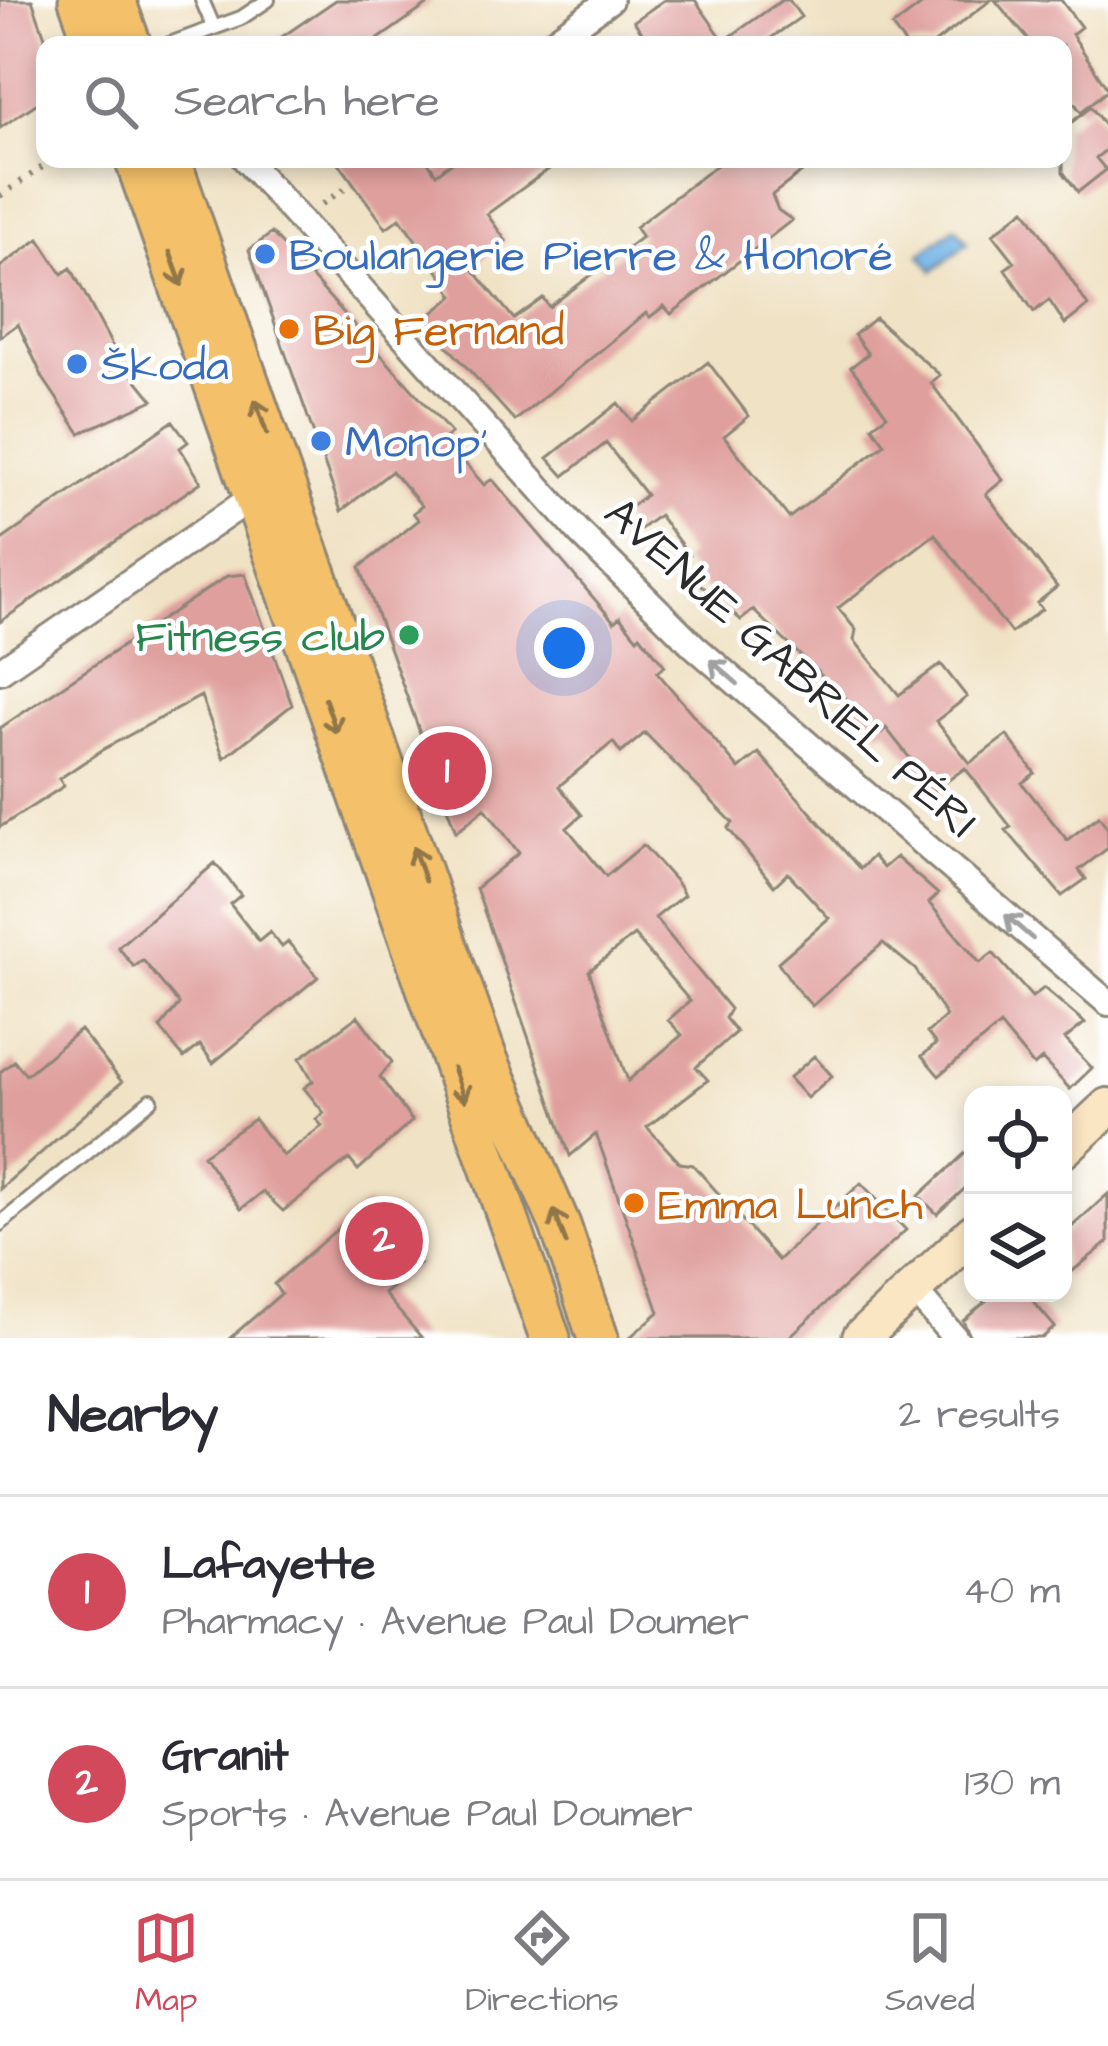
<!DOCTYPE html>
<meta charset="utf-8">
<style>
:root{--surface:#fff;--page:#f7f7f7;--text:#2b2b33;--muted:#7c7c81;--line:#e1e1e2;--accent:#d1495b}
body{margin:0;font-family:"Architects Daughter",sans-serif;background:var(--page);color:var(--text)}
.controls{position:absolute;right:36px;bottom:36px;display:grid;overflow:hidden;border-radius:24px;box-shadow:0 6px 18px #0003}
.controls button{width:108px;height:108px;display:grid;place-items:center;padding:0;border:0;border-bottom:3px solid var(--line);background:var(--surface);color:var(--text);font:60px sans-serif}
.you{position:absolute;left:564px;top:648px;width:42px;height:42px;margin:-30px;border:9px solid #fff;border-radius:50%;background:#1a73e8;box-shadow:0 0 0 18px #1a73e833}
.badge{display:grid;place-items:center;width:78px;height:78px;border-radius:50%;background:var(--accent);color:#fff;font-size:39px;font-weight:700}
.pin{position:absolute;translate:-50% -50%;border:6px solid #fff;box-shadow:0 3px 12px #0006}
.list{margin:0;padding:0;list-style:none}
h2{display:flex;justify-content:space-between;align-items:center;height:156px;margin:0;padding:0 48px;font-size:51px}
h2 small{font-size:39px;font-weight:400;color:var(--muted)}
.list li{display:grid;grid-template-columns:78px 1fr auto;gap:36px;align-items:center;box-sizing:border-box;height:192px;padding:0 48px;border-top:3px solid var(--line)}
.list b{display:block;font-size:45px;white-space:nowrap}
.list p{margin:0;font-size:39px;white-space:nowrap;color:var(--muted)}
.list em{font-size:39px;font-style:normal;color:var(--muted)}
.icon{flex:none;width:66px;height:66px;fill:none;stroke:currentColor;stroke-width:2;stroke-linecap:round;stroke-linejoin:round}
.map{position:relative;flex:none;width:1108px;height:1338px;overflow:hidden}
.search{position:absolute;background:var(--surface);box-shadow:0 6px 18px #0003;left:36px;right:36px;top:36px;height:132px;display:flex;align-items:center;gap:30px;box-sizing:border-box;padding:0 42px;border-radius:24px;color:var(--muted);font-size:45px}
.sheet{height:540px;background:var(--surface)}
nav{display:flex;justify-content:space-around;align-items:center;box-sizing:border-box;height:168px;border-top:3px solid var(--line);background:var(--surface);font-size:33px;color:var(--muted)}
nav a{display:grid;justify-items:center;gap:6px}
nav .on{color:var(--accent)}
.map>svg:first-child{display:block}
.water{fill:#71b2e5;stroke:#4e6e88;stroke-width:3}
.building{fill:#df9f9c;fill-rule:evenodd}
.lines{fill:none;stroke-linecap:round;stroke-linejoin:round}
.service-casing{stroke:#8e8678;stroke-width:18}
.minor-casing{stroke:#8e8678;stroke-width:30}
.secondary-casing{stroke:#8e8678;stroke-width:42}
.primary-casing{stroke:#8e8678;stroke-width:45}
.path{stroke:#8e8678;stroke-width:6;stroke-dasharray:3 9;stroke-linecap:butt}
.service{stroke:#fff;stroke-width:12}
.minor{stroke:#fff;stroke-width:24}
.secondary{stroke:#fbe6c3;stroke-width:36}
.primary{stroke:#f4c16a;stroke-width:39}
.oneway{stroke:#90764a}
.oneway2{stroke:#a0a0a0}
.shop-dot{fill:#3f7fe0;stroke:#fff;stroke-width:4.5}
.food-dot{fill:#e8710a;stroke:#fff;stroke-width:4.5}
.leisure-dot{fill:#2e9e5b;stroke:#fff;stroke-width:4.5}
.labels{text-anchor:middle;stroke-width:9;stroke-linejoin:round;paint-order:stroke}
.shop-label{font-size:45px;fill:#366cbe;stroke:#fff;text-anchor:start}
.food-label{font-size:45px;fill:#c56008;stroke:#fff;text-anchor:start}
.leisure-label{font-size:45px;fill:#27864d;stroke:#fff;text-anchor:end}
.street-label{font-size:45px;fill:#2b2b2b;stroke:#fff}
</style>
<div class="map">
<svg width="1108" height="1338" viewBox="0 0 1108 1338">
<rect width="100%" height="100%" fill="#fff"/>
<filter id="ink" filterUnits="userSpaceOnUse"><feTurbulence type="fractalNoise" baseFrequency=".00833" numOctaves="2"/><feDisplacementMap in="SourceGraphic" scale="24" xChannelSelector="R" yChannelSelector="G"/><feConvolveMatrix kernelMatrix="1 2 1 2 8 2 1 2 1" color-interpolation-filters="sRGB"/></filter>
<filter id="wash" filterUnits="userSpaceOnUse"><feTurbulence type="fractalNoise" baseFrequency=".004" numOctaves="4" result="noise"/><feDisplacementMap in="SourceGraphic" scale="48" xChannelSelector="R" yChannelSelector="G"/><feGaussianBlur stdDeviation="2.7" result="paint"/><feColorMatrix in="noise" values="0 0 0 0 0 0 0 0 0 0 0 0 0 0 0 0 0 1.4 0 .05"/><feComposite in="paint" operator="in"/></filter>
<g filter="url(#wash)">
<rect width="100%" height="100%" fill="#f0e2c5"/>
<path class="water" d="M955,227L968,243L933,271L920,255Z"/>
<g id="blocks">
<path class="building" d="M0,0H32L45,37V98L0,128Z
M336,0H434L370,45H270Z
M664,0H695L724,41L782,0H789L801,17L761,45H651L634,21Z
M928,0H991L932,45H906L892,27Z
M995,0H1061L1081,27L1072,34L1108,90L1081,112L1063,88V45H1033Z
M1091,107L1108,130V148L1096,158L1106,170L1078,192L1063,172V129Z
M336,159H426L436,174L456,159H563L487,214L506,241L471,267L514,319L543,298L549,307L642,237L635,227L725,159H819L772,195L778,210L792,220L671,314L664,306L650,317L646,313L515,421L424,320L454,296L439,272L400,218L386,228Z
M1025,209L1088,306L1065,324L1049,300L1034,312L1005,269L1015,262L993,234Z
M272,233L451,433L444,439L484,485L492,479L614,622L620,617L637,638L640,635L665,666L657,672L739,769L759,753L860,869L873,856L883,868L896,857L938,894L929,903L980,963L993,953L1032,997L1044,988L1085,1023L1065,1039L1092,1068L1070,1089L1042,1059L1034,1066L1000,1025L939,1076L922,1056L936,1044L927,1033L946,1016L915,969L883,943L812,1006L795,987L778,962L829,918L788,873L774,886L728,828L733,823L645,733L621,753L613,742L559,786L582,815L567,828L606,876L643,845L677,883L684,895L655,918L730,1009L725,1018L736,1032L696,1067L708,1080L647,1127L680,1163L693,1165L778,1260L861,1183L906,1230L788,1338H629L659,1312L596,1134L570,1156L476,888L519,853L485,808L456,832L360,567L419,520L413,513L422,506L392,471L341,511L249,250ZM634,935L690,1001L668,1020L682,1035L628,1081L589,971Z
M39,239L62,274L71,268L118,357L153,400L80,433L43,378L18,324L0,337V267Z
M875,318L940,375L931,383L1003,480L986,494L1057,587L1037,603L1042,609L1011,633L935,534L838,608L856,630L854,640L899,695L941,664L967,697L936,721L970,763L1007,735L1035,773L1022,783L1067,840L1099,816L1108,829V848L1079,870L1086,879L1062,896L1006,830L1011,827L965,768L935,790L886,728L881,733L753,610L741,620L702,586L682,560L689,555L659,515L634,534L619,516L646,495L606,443L564,476L548,458L618,403L632,421L708,362L749,416L724,436L789,518L885,444L872,426L887,415L851,367L868,354L854,335Z
M173,421L188,442L180,448L201,482L0,622V541Z
M245,574L292,705L224,758L201,696L102,750L59,779L64,786L0,827V728L227,576Z
M215,863L241,895L230,904L259,941L270,932L282,947L288,942L318,977L213,1063L200,1045L184,1058L160,1028L179,1004L143,960L134,967L118,947Z
M358,1016L392,1062L380,1077L412,1121L358,1170L349,1159L283,1211L263,1192L241,1209L203,1155L254,1119L283,1156L322,1126L316,1119L324,1113L304,1088L313,1081L300,1058Z
M80,1030L122,1082L0,1189V1072L14,1061L26,1075Z
M814,1056L832,1076L807,1098L789,1078Z
M973,1146V1181L937,1214L919,1196Z
M1108,1194V1242L1063,1279V1235Z
M366,1204L419,1264L384,1294L422,1338H230L281,1294L274,1284Z
M995,1293H1026L1055,1327L1042,1338H971L963,1321Z"/>
</g>
</g>
<g filter="url(#ink)">
<use href="#blocks" fill-opacity="0" stroke="#8e8678" stroke-width="3"/>
<g class="lines">
<g class="service-casing">
<path id="service" d="M202,0L214,28
M167,45L241,18L268,0
M0,1224L151,1100"/>
</g>
<g class="minor-casing">
<path id="minor" d="M548,45L610,0
M245,159L580,533L694,646L1108,1003
M0,671L260,492
M913,1289L955,1338"/>
</g>
<g class="secondary-casing">
<path id="secondary" d="M1063,1149L1108,1107
M861,1338L973,1233"/>
</g>
<g class="primary-casing">
<path id="primary" d="M79,0L95,45
M115,0L131,45
M135,159L550,1338
M170,159L486,1056L560,1225L598,1338"/>
</g>
<path class="path" d="M0,196L54,159
M322,204L353,183"/>
<use href="#service" class="service"/>
<use href="#minor" class="minor"/>
<use href="#secondary" class="secondary"/>
<use href="#primary" class="primary"/>
</g>
<defs><path id="oneway-shaft" d="M-6 0H5M1.5-3L5.5 0L1.5 3" fill="none" stroke-width="1.6" stroke-linecap="round" stroke-linejoin="round" transform="scale(3)"/></defs>
<g class="oneway">
<use href="#oneway-shaft" transform="translate(176 269) rotate(70)"/>
<use href="#oneway-shaft" transform="translate(261 417) rotate(-109)"/>
<use href="#oneway-shaft" transform="translate(331 716) rotate(71)"/>
<use href="#oneway-shaft" transform="translate(419 864) rotate(-109)"/>
<use href="#oneway-shaft" transform="translate(459 1085) rotate(71)"/>
<use href="#oneway-shaft" transform="translate(560 1227) rotate(-111)"/>
</g>
<g class="oneway2">
<use href="#oneway-shaft" transform="translate(724 672) rotate(-139)"/>
<use href="#oneway-shaft" transform="translate(1019 927) rotate(-139)"/>
</g>
</g>
<g class="shop-dot">
<circle cx="265" cy="254" r="12"/>
<circle cx="77" cy="364" r="12"/>
<circle cx="321" cy="441" r="12"/>
</g>
<g class="food-dot">
<circle cx="289" cy="329" r="12"/>
<circle cx="634" cy="1203" r="12"/>
</g>
<circle class="leisure-dot" cx="409" cy="635" r="12"/>
<g class="labels">
<g class="shop-label">
<text x="289" y="270">Boulangerie Pierre &amp; Honoré</text>
<text x="101" y="380">Škoda</text>
<text x="345" y="457">Monop'</text>
</g>
<g class="food-label">
<text x="313" y="345">Big Fernand</text>
<text x="658" y="1219">Emma Lunch</text>
</g>
<g class="leisure-label">
<text x="385" y="651">Fitness club</text>
</g>
<g class="street-label">
<text transform="translate(792 666) rotate(42)" y="16">AVENUE GABRIEL PÉRI</text>
</g>
</g>
</svg>
<div class="controls">
<button><svg class="icon" aria-label="locate" viewBox="0 0 24 24"><circle cx="12" cy="12" r="6"/><path d="M12 2v4M12 18v4M2 12h4M18 12h4"/></svg></button>
<button><svg class="icon" aria-label="layers" viewBox="0 0 24 24"><path d="M12 4l9 5-9 5-9-5zM3 14l9 5 9-5"/></svg></button>
</div>
<div class="you"></div>
<div class="pin badge" style="left:447px;top:771px">1</div>
<div class="pin badge" style="left:384px;top:1241px">2</div>
<div class="search"><svg class="icon" aria-label="search" viewBox="0 0 24 24"><circle cx="10" cy="10" r="6"/><path d="M15 15l6 6"/></svg>Search here</div>
</div>
<section class="sheet">
<h2>Nearby<small>2 results</small></h2>
<ul class="list">
<li><span class="badge">1</span><div><b>Lafayette</b><p>Pharmacy · Avenue Paul Doumer</p></div><em>40 m</em></li>
<li><span class="badge">2</span><div><b>Granit</b><p>Sports · Avenue Paul Doumer</p></div><em>130 m</em></li>
</ul>
</section>
<nav>
<a class="on"><svg class="icon" aria-label="map" viewBox="0 0 24 24"><path d="M3 6l6-2 6 2 6-2v14l-6 2-6-2-6 2zM9 4v14M15 6v14"/></svg>Map</a>
<a><svg class="icon" aria-label="directions" viewBox="0 0 24 24"><path d="M12 3l9 9-9 9-9-9zM9 14v-3h6M13 9l2 2-2 2"/></svg>Directions</a>
<a><svg class="icon" aria-label="saved" viewBox="0 0 24 24"><path d="M7 4h10v16l-5-4-5 4z"/></svg>Saved</a>
</nav>
